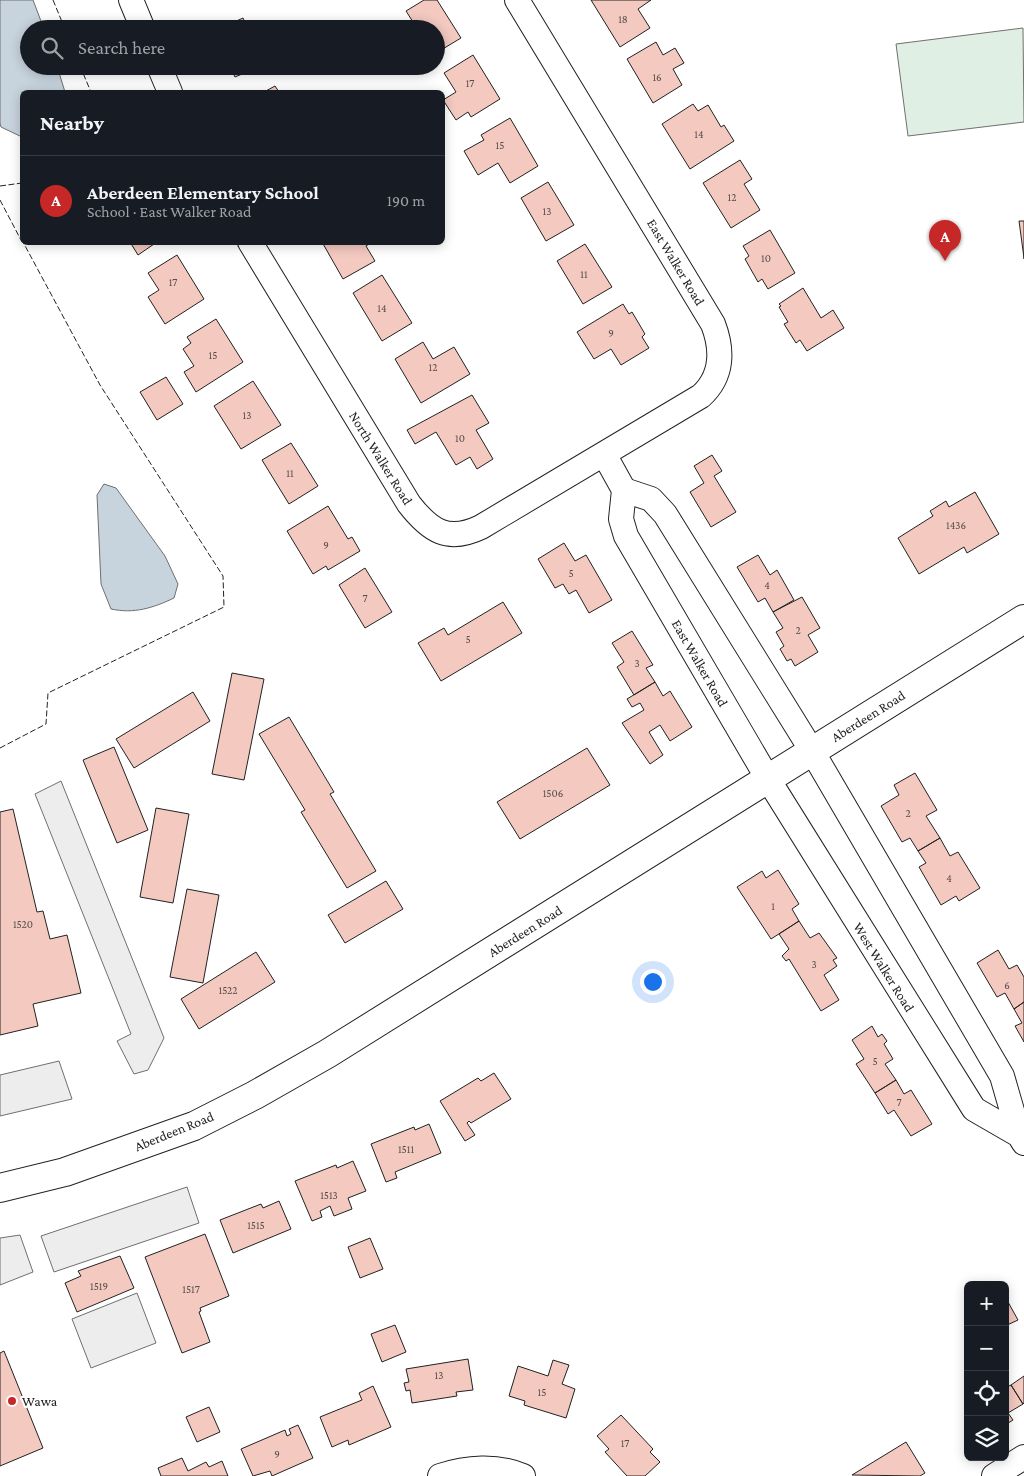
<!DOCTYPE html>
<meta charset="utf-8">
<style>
:root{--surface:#171b24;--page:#242831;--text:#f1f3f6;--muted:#9ea1a6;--line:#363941;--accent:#c62828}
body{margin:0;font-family:"Crimson Pro",serif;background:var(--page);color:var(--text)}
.controls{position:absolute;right:15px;bottom:15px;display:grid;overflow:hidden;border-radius:8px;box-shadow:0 2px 12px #0003}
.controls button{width:45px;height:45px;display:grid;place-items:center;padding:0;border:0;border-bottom:1px solid var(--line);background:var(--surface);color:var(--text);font:25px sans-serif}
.you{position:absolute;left:652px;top:981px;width:18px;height:18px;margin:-12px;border:4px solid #fff;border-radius:50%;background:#1a73e8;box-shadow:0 0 0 8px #1a73e833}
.badge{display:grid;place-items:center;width:32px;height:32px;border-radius:50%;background:var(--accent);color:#fff;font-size:16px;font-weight:700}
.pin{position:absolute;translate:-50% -41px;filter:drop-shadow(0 1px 2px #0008)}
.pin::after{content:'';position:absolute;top:26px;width:18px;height:15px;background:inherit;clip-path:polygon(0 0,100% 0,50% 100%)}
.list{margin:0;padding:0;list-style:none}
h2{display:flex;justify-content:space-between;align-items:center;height:65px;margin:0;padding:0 20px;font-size:21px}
h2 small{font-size:16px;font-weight:400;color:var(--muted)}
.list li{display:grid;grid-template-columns:32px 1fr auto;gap:15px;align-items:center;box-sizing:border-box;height:90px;padding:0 20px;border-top:1px solid var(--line)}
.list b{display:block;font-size:19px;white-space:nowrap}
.list p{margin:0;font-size:16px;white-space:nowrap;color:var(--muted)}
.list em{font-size:16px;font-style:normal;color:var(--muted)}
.icon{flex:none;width:28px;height:28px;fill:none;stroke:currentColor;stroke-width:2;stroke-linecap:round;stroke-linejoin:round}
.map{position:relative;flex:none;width:1024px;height:1476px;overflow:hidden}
.search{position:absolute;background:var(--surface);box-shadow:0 2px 12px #0003;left:20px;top:20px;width:425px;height:55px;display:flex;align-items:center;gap:12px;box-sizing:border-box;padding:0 18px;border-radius:28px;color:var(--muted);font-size:19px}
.panel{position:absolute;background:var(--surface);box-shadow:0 2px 12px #0003;left:20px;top:90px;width:425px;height:155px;border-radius:8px}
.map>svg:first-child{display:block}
.green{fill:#e0efe3;stroke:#6f6f6f}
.parking{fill:#ededed;stroke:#6f6f6f}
.water{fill:#c7d3dd;stroke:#6f6f6f}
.building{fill:#f3c9c0;stroke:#222}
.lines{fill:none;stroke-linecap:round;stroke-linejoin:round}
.street-casing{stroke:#222;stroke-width:26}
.secondary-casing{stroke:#222;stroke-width:30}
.street{stroke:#fff;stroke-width:24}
.secondary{stroke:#fff;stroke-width:28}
.fence{stroke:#222;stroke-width:1;stroke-dasharray:6 2.5;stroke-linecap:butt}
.poi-dot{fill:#c62828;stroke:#fff;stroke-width:2}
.labels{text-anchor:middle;stroke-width:4;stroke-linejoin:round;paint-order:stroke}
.number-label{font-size:11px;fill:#564c4a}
.street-label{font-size:14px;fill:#222;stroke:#fff}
.poi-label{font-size:14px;fill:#222;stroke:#fff;text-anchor:start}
</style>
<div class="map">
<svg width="1024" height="1476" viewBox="0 0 1024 1476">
<rect width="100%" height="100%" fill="#fff"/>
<path class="green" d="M1023,28L1024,122L908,136L896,44Z"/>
<path class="parking" d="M61,781L164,1038L148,1070L134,1074L117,1041L131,1034L35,794Z
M59,1061L72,1099L0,1116V1075Z
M187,1187L199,1223L54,1272L41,1236Z
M20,1235L33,1272L0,1285V1238Z
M137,1293L156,1343L91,1368L72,1319Z"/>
<path class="water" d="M0,0H33L44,29H29V66H57L65,92H22V137L1,127L0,123Z
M104,484L116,488L165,556L178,584L174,598C153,608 134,614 111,609L101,584L97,495Z"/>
<path class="building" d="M424,0H437L461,38L436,53V29H401L413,22L406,11Z
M591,0H651L638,9L650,28L620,47Z
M243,18L248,29H219Z
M656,42L663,55L675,48L684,63L673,69L682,85L653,103L627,59Z
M473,55L500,99L471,117L468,112L456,120L443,100L456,92L444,73Z
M230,66H261L235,77Z
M275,86L279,92H264Z
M693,104L698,111L708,105L721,127L724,125L734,141L690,169L662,124Z
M510,118L538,166L510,183L498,163L478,175L464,151L484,140L481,135Z
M740,160L752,179L744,184L760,210L731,228L703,183Z
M548,182L574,225L546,241L521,198Z
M1019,221H1024V259V258Z
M770,230L795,273L768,289L762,279L758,282L745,259L749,256L743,246Z
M130,242H157L138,255Z
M322,242H372L366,246L375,261L343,279Z
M585,244L612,287L583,304L557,261Z
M177,255L204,299L165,324L148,297L159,290L148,273Z
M382,275L412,323L382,341L353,293Z
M803,288L821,318L833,310L844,328L807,351L800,340L796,343L784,324L788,322L779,307L781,306L779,304Z
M623,304L629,314L632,312L645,334L642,337L649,348L621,365L611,349L594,359L577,332Z
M216,319L243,362L196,392L184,372L194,366L183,349L191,343L187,337Z
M423,342L433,359L454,347L470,374L421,403L395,359Z
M166,377L183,404L157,420L140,392Z
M253,381L281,425L241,449L214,406Z
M472,395L489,423L476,430L493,459L477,469L470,457L456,465L436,432L415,444L407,430Z
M291,443L318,486L289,504L262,460Z
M712,455L722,471L714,476L736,512L711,527L690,492L704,483L694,466Z
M975,492L999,534L967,553L964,547L919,574L898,538L933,516L930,511L946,501L949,507Z
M328,506L348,539L352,537L360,551L328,570L326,566L313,574L287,531Z
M564,543L575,561L586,555L612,600L589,613L576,590L569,594L563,584L555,588L538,559Z
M758,555L770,575L777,570L794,600L773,612L765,598L758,602L737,567Z
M365,568L392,612L365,628L339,585Z
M802,597L820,628L808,635L818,652L795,666L791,659L787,661L780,649L784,646L776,632L783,628L773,612Z
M503,602L522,633L441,681L418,643L444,628L448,635Z
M632,631L653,665L646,668L655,682L634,695L617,667L624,662L612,643Z
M232,673L264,679L244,780L212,774Z
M655,682L663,696L670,691L692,727L670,741L660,725L649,732L663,755L650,764L622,723L644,710L640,703L632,707L627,699Z
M193,692L210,721L134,768L116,739Z
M289,717L334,792L330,794L376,871L347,888L301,812L305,810L259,734Z
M114,747L148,830L117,843L83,760Z
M587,748L610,785L520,839L497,802Z
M915,773L937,810L926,816L940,838L918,851L910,838L902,842L881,806L899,795L894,785Z
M156,808L189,814L173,903L140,897Z
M13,809L37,912L43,911L50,939L67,935L81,993L33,1004L38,1026L0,1035V812Z
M940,838L950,856L958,852L980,888L959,901L956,896L941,905L919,867L926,863L918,851Z
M778,870L799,904L792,909L799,921L771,939L737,887L762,871L766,878Z
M386,881L403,909L345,943L328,915Z
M187,889L219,895L203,983L170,977Z
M799,921L810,938L819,933L837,958L833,960L837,966L824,975L839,1000L821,1011L789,959L786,961L782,956L789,949L779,934Z
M998,950L1009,969L1017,965L1024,977V1002L1014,1009L1005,993L997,997L977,963Z
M256,952L275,982L199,1029L181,999Z
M1024,1002V1042L1015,1026L1022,1023L1014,1009Z
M872,1026L878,1037L882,1034L887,1041L884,1044L893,1059L885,1064L896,1080L875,1093L856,1064L864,1059L852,1040Z
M494,1073L511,1099L471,1123L469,1121L467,1123L475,1135L465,1141L440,1101L478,1078L481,1081Z
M896,1080L904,1094L911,1090L932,1124L911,1136L894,1110L888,1114L875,1093Z
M429,1124L441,1153L395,1172L397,1178L386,1182L371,1144L414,1127L415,1130Z
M353,1161L366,1191L348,1198L352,1209L334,1216L330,1206L320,1211L322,1217L312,1221L295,1181L336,1165L337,1168Z
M279,1201L291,1229L233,1253L220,1220L261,1204L263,1208Z
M205,1234L229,1296L200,1308L201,1311L199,1312L210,1342L182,1353L145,1257Z
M370,1238L383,1269L360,1278L348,1247Z
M120,1256L134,1288L77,1312L65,1283L81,1276L78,1271Z
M1008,1302L1018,1320L1005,1326V1304Z
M395,1325L406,1352L382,1362L371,1334Z
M4,1351L43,1448L0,1466V1353Z
M468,1359L473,1390L456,1392L457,1396L412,1403L410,1390L406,1391L404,1383L409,1382L406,1369Z
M553,1360L569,1365L562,1384L575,1389L566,1418L524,1405L525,1401L509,1396L518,1366L548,1376Z
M1024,1376V1403L1023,1404L1011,1385Z
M1005,1385L1007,1387L1011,1385L1023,1404L1008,1413L1013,1420L1005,1425Z
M373,1386L391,1427L349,1445L348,1440L332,1447L320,1417L362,1400L359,1393Z
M209,1407L220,1432L197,1442L186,1417Z
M621,1415L653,1449L650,1452L660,1462L645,1476H627L605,1452L609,1449L597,1436Z
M298,1425L313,1458L272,1476L270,1471L253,1476L241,1449L285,1430L287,1436L291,1434L289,1429Z
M906,1442L925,1473L920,1476L852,1475Z
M182,1458L188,1471L206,1462L209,1467L222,1461L228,1476H161L158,1468Z"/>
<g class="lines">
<g class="street-casing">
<path id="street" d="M131,0L143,29
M159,66L170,92
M250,242L409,504C430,531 448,543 481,527L701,396C723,376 723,350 713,324L517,0
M604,454L624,490L651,499L665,514L812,751L1002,1076L1019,1135L1024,1143
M624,490L621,519L626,536L768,779L974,1109L1019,1135
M440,1476C467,1467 497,1465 523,1476
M994,1476L1024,1457"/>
</g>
<g class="secondary-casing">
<path id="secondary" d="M0,1188L65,1172L194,1126L255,1095L327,1054L1024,619"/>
</g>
<use href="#street" class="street"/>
<use href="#secondary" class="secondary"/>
<path class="fence" d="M53,0L65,29
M80,66L91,92
M0,186L22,183
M0,200L22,242
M0,748L46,724L48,693L224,607L223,576L100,385L23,242"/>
</g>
<circle class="poi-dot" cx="12" cy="1401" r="5"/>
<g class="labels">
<g class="number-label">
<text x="623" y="23">18</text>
<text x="657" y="81">16</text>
<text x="470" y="87">17</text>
<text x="699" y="138">14</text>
<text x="500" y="149">15</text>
<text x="732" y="201">12</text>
<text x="547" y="215">13</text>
<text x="766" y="262">10</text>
<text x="584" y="278">11</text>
<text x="173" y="286">17</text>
<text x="382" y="312">14</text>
<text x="611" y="337">9</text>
<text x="213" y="359">15</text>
<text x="433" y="371">12</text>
<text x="247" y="419">13</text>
<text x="460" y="442">10</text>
<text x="290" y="477">11</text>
<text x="956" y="529">1436</text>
<text x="326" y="549">9</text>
<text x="571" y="577">5</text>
<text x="767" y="589">4</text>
<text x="365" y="602">7</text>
<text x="798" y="634">2</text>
<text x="468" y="643">5</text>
<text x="637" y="667">3</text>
<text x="553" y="797">1506</text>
<text x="908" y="817">2</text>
<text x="949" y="882">4</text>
<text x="773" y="910">1</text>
<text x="23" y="928">1520</text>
<text x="814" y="968">3</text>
<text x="1007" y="989">6</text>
<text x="228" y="994">1522</text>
<text x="875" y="1065">5</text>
<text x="899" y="1106">7</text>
<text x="406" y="1153">1511</text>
<text x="329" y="1199">1513</text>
<text x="256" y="1229">1515</text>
<text x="99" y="1290">1519</text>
<text x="191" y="1293">1517</text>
<text x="439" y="1379">13</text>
<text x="542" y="1396">15</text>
<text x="625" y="1447">17</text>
<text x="277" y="1458">9</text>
</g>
<g class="street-label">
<text transform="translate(676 262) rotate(59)" y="5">East Walker Road</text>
<text transform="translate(381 458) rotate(58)" y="5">North Walker Road</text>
<text transform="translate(700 663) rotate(60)" y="5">East Walker Road</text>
<text transform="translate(868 716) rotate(-32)" y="5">Aberdeen Road</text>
<text transform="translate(525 931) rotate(-32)" y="5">Aberdeen Road</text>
<text transform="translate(884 967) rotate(58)" y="5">West Walker Road</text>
<text transform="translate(174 1131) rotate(-22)" y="5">Aberdeen Road</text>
</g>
<g class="poi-label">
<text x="22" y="1406">Wawa</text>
</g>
</g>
</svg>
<div class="controls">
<button>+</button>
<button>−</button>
<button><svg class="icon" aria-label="locate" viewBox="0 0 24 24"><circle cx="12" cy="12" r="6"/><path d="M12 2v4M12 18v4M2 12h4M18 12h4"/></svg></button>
<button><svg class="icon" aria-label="layers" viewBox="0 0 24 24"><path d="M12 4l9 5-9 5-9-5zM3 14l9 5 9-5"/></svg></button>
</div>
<div class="you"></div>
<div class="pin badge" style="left:945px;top:261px">A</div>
<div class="search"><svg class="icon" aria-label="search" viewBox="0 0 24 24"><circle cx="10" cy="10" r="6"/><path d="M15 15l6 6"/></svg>Search here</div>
<section class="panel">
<h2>Nearby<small></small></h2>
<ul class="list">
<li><span class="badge">A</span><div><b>Aberdeen Elementary School</b><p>School · East Walker Road</p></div><em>190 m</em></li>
</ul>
</section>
</div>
